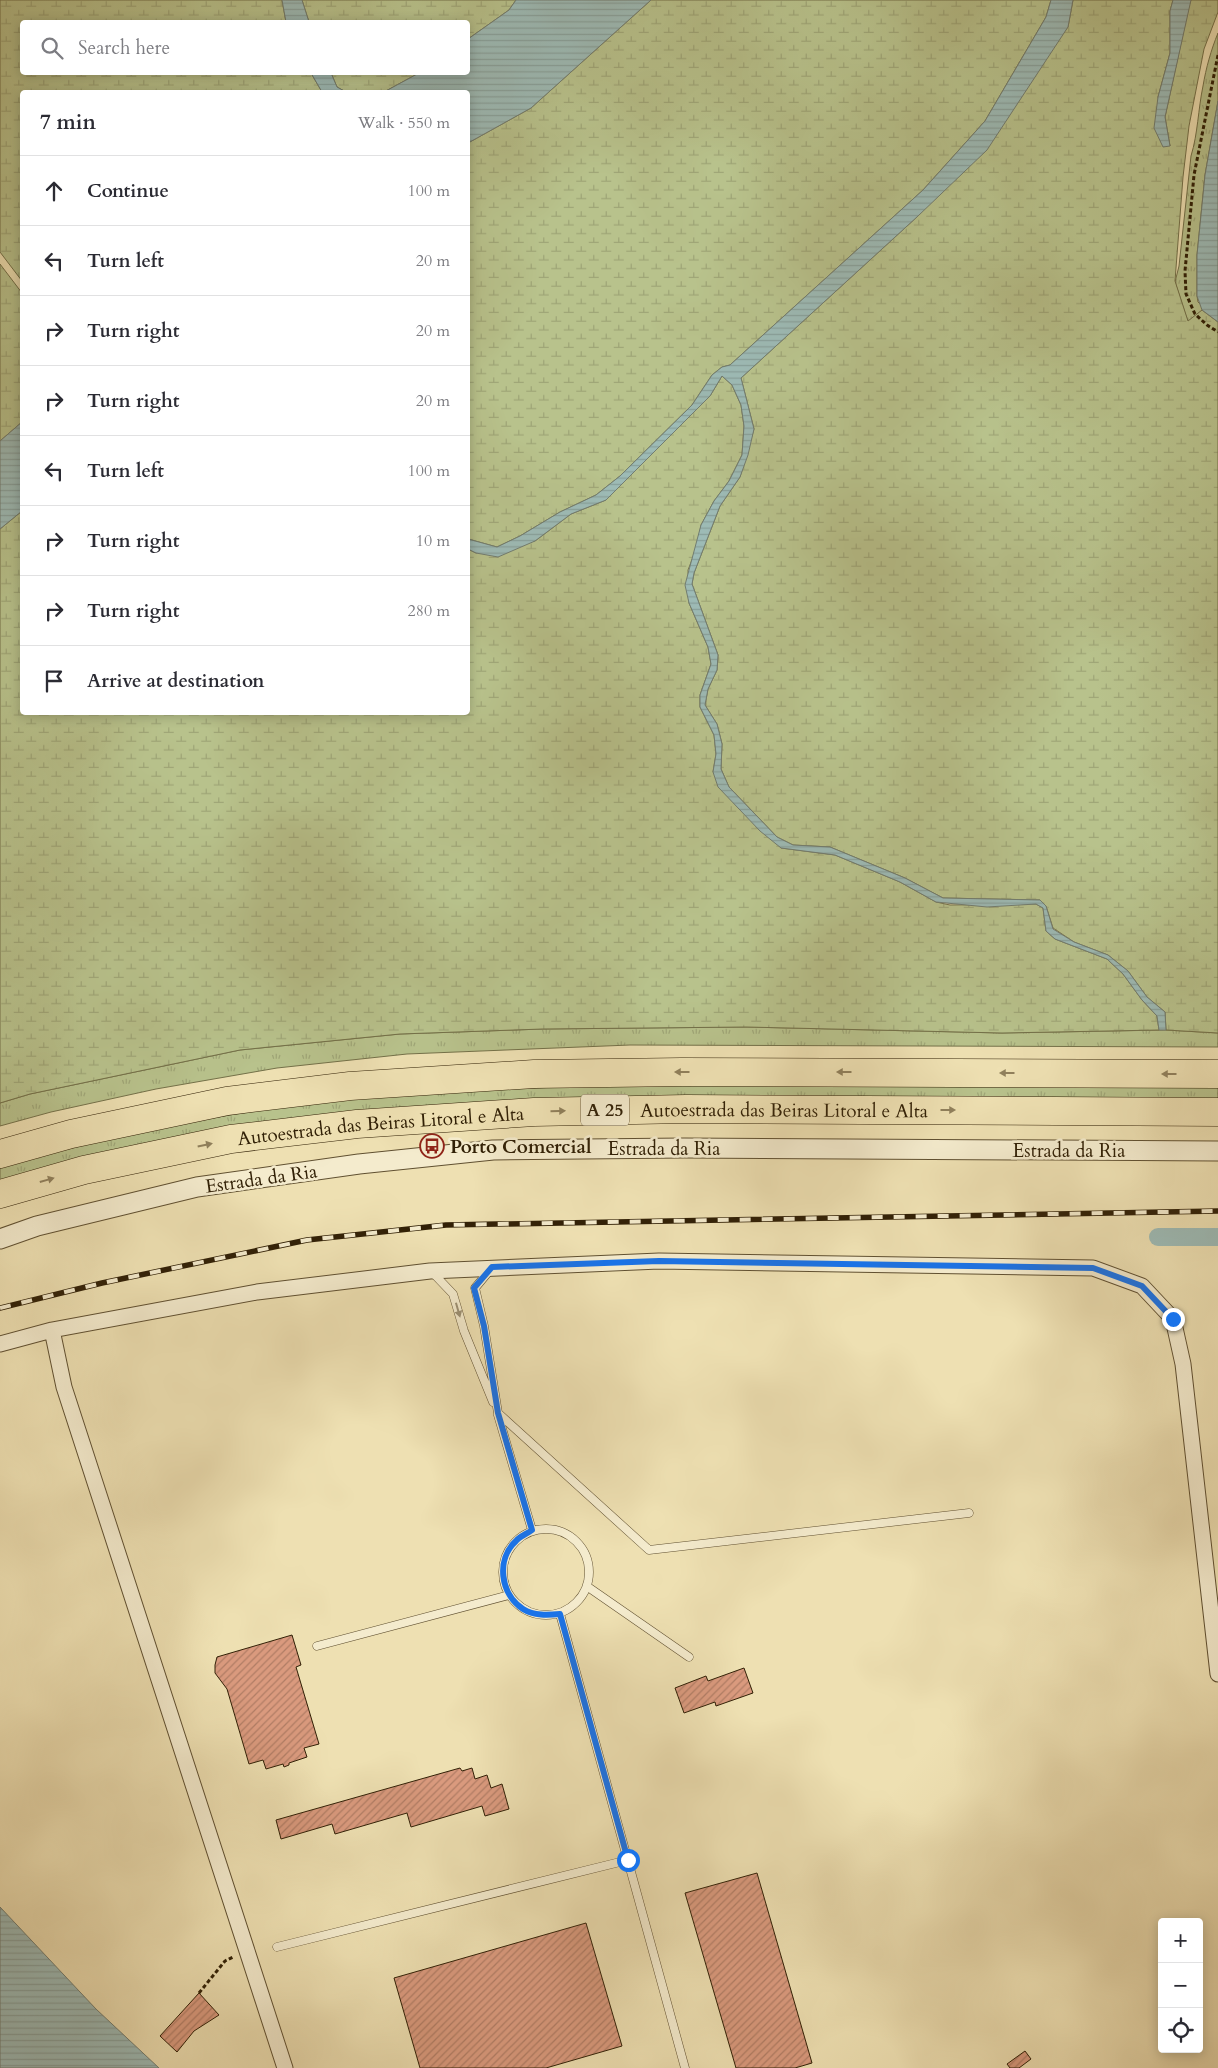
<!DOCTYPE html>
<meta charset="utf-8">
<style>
:root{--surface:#fff;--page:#f7f7f7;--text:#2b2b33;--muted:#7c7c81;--line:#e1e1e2}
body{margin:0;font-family:Cardo,serif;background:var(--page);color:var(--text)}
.controls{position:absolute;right:15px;bottom:15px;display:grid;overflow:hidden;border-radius:5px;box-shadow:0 2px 12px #0003}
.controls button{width:45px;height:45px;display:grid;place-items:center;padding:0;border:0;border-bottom:1px solid var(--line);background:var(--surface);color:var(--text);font:25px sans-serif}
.stop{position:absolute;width:15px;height:15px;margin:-11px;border:4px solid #1a73e8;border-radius:50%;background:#fff}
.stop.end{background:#1a73e8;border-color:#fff;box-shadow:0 1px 5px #0008}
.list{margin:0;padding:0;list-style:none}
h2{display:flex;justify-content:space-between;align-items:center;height:65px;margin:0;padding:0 20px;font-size:21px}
h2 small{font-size:16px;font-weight:400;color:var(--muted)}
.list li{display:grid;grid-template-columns:32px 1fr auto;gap:15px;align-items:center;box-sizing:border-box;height:70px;padding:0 20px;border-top:1px solid var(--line)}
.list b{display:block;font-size:19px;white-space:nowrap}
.list em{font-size:16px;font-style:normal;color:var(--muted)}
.icon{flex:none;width:28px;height:28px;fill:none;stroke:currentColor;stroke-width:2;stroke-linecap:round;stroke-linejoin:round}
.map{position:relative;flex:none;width:1218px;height:2068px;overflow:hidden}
.search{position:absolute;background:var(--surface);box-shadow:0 2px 12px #0003;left:20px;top:20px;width:450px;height:55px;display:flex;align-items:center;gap:12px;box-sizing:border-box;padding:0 18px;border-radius:5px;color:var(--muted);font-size:19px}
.panel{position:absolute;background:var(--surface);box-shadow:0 2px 12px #0003;left:20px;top:90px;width:450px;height:625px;border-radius:5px}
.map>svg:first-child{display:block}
.grass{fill:url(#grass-tufts);stroke:#747149}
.wetland{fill:url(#wetland-marsh);stroke:#747149}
.water{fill:url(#water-rules);stroke:#727d70}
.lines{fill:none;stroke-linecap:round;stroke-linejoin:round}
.canal{stroke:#9dbbb6;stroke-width:18}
.building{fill:url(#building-hatch);stroke:#312006}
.service-casing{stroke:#605031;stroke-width:9}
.minor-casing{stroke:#605031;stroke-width:17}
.tertiary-casing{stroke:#605031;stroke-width:21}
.motorway-casing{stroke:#312006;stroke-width:29}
.path{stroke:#312006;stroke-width:3;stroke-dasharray:4 2.5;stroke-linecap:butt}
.service{stroke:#f4ebcd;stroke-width:8}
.minor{stroke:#f4ebcd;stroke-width:15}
.tertiary{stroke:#f4ebcd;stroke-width:19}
.motorway{stroke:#eee0b2;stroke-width:28}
.rail-casing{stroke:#312006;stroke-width:5.5}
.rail{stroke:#f4ebcd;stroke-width:4;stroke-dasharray:11;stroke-linecap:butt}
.oneway{fill:#90805c}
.oneway2{fill:#9c9073}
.route{stroke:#1a73e8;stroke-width:6}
.labels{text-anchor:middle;stroke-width:5;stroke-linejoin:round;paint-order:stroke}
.shield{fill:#f4ebcd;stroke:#6c5d42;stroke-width:1}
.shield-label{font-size:18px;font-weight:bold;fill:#312006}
.street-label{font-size:19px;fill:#312006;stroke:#f4ebcd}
.poi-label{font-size:19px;font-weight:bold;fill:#312006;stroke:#f4ebcd;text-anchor:start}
</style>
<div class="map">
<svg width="1218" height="2068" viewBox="0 0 1218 2068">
<defs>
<pattern id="grass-tufts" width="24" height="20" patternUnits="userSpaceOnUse" patternTransform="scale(1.25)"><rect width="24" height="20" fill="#b8c28c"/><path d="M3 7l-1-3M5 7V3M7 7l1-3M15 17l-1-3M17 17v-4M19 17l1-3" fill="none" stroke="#9fa677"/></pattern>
<pattern id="wetland-marsh" width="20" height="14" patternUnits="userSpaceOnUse" patternTransform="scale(1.25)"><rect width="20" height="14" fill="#b8c28c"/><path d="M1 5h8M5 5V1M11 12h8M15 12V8" fill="none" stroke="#9fa677"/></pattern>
<pattern id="water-rules" width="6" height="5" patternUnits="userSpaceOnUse" patternTransform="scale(1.25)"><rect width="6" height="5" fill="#9dbbb6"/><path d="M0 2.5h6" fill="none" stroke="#88a09b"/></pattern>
<pattern id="building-hatch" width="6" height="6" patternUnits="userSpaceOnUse" patternTransform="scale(1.25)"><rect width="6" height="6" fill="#da9a7e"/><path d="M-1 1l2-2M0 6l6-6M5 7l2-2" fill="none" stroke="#b17d65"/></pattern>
</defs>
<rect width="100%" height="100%" fill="#eee0b2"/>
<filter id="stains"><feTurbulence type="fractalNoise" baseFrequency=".004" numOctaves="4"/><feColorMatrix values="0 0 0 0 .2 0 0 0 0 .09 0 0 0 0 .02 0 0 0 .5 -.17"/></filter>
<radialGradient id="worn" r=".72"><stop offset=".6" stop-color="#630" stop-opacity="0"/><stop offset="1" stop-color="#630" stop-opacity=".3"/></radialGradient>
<path class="grass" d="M1218,33V101L1205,175L1197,255V296L1198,302L1218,322H1188L1175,282L1179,266L1191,156C1198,133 1198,110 1203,86C1206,68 1211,50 1218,33Z
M746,1027L1002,1033L1166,1030L1218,1033V1047L630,1045L407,1054L277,1068L156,1089L51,1112L0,1126V1103L30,1094L240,1050L400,1034L543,1029Z
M623,1085L1218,1087V1103L557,1102L0,1184V1166C78,1146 156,1127 236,1114C364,1093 494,1089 623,1085Z"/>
<path class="wetland" d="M0,0H282L286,22H22V72L311,73L322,92H22V281L0,252Z
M302,0H516L509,10L468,39V22H309Z
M651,0H1051L1046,17L985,121L923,190L730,365L722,367L712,375L692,405L620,476L596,495L560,512L520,536L497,547L468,539V143L531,108Z
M1073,0H1173L1170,11V53L1158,97L1170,146L1165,117L1189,6L1191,0H1218V12L1204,49L1189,126L1183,177L1175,281L1188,321L1202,310L1218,322V1033L1166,1030L1165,1012L1147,997L1128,971L1108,955L1074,942L1053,928L1046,906L1040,900L943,898L905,878L830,847L793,845L777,837L729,787L721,769L722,744L717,724L705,705L708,689L717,670L718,655L692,584L694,573L720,506L740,477L754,429L741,378L918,216L1068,27Z
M331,73H419L384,92H346L337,87Z
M0,264L22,293V422L0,441Z
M722,376L732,385L741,405L744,426L742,455L729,481L714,501L701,525L697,547L688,570L689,603L708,647L711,664L700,695V707L714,735L716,754L713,772L781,848L835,855L900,882L936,902L950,905L1036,904L1043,908L1046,931L1055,939L1107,959L1123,974L1142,1000L1157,1016L1159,1030L1002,1033L746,1027L543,1029L400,1034L240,1050L30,1094L0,1103V529L22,511V712H468V549L476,553L535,541L571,514L606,500L710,396Z"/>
<path class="water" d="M282,0H302L309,22H286Z
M516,0H651L531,108L468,143V92H384L419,73L468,72V39L509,10Z
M1051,0H1073L1068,27L987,150L918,216L741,378L754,429L748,455L740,477L720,506L694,573L692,584L718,655L717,670L708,689L705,705L717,724L722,744L721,769L729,787L777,837L793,845L830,847L905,878L943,898L1040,900L1046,906L1053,929L1074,942L1108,955L1128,971L1147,997L1165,1012L1166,1030H1159L1157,1016L1142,1000L1123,974L1107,959L1055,939L1046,931L1043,908L1036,904L987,907L936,902L900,882L835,855L781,848L760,831L718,787L713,772L716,754L714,735L700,707V695L711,664L708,647L689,603L685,585L701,525L714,501L729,481L742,455L744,426L741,405L732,385L722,376L710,396L606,500L571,514L535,541L498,557L476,553L468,549V539L497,547L520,536L560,512L596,495L620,476L692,405L712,375L722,367L730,365L923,190L985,121L1046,17Z
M1173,0H1191L1165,117L1170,146L1163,147L1154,128L1158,97L1170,53V11Z
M311,73H331L337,87L346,92H322Z
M1218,101V322L1202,310L1197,296V255L1205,175Z
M22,422V511L0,529V441Z
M0,1907L96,2009L159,2068H0Z"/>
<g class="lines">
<path class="canal" d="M1158,1237H1218"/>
</g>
<path class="building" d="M292,1635L301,1665L296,1667L319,1744L304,1748L307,1757L289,1763V1765L284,1767L283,1764L266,1769L263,1760L249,1764L227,1689L215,1673V1665L217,1657Z
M744,1668L753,1693L716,1706L715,1702L684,1713L675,1688L706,1676L708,1681Z
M460,1768L462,1771L472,1768L475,1779L487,1775L491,1788L502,1784L509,1809L485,1816L482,1806L411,1827L407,1813L335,1834L332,1824L281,1839L276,1820Z
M757,1873L812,2063L795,2068H736L685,1893Z
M586,1923L622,2046L546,2068H420L394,1978Z
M199,1993L219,2015L194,2031L177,2052L160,2036Z
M1025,2051L1031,2059L1019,2068H1010L1007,2064Z"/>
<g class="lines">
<g class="service-casing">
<path id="service" d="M490,1270L475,1288L484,1326L498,1413L649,1550L969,1513
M432,1272L453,1294L464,1331L493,1402
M498,1415L532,1530
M503 1572a43 43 0 1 1 86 0a43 43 0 1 1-86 0Z
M588,1587L689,1657
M560,1614L685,2068
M317,1646L509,1595
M277,1947L628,1860"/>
</g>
<g class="minor-casing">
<path id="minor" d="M52,1330L64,1387L285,2068
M0,1344L52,1330L257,1292L430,1271L659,1261L1093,1268L1142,1286L1173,1319L1183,1364L1218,1674"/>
</g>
<g class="tertiary-casing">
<path id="tertiary" d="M0,1239L37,1226L197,1187L359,1164L493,1150L684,1148L1218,1151"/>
</g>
<g class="motorway-casing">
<g id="motorway">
<path d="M0,1154L71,1134L227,1101L350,1086L534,1074L682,1072L1218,1074"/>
<path id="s1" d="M0,1194L84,1170L231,1139L357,1124L534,1112L686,1109L1218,1112"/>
</g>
</g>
<path class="path" d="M1218,55L1194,175L1185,271L1186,294L1195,314L1207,325L1218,332
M199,1993L225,1961L233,1957"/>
<use href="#service" class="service"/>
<use href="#minor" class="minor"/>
<use href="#tertiary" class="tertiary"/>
<use href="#motorway" class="motorway"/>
<g class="rail-casing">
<path id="rail" d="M0,1308L102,1283L307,1240L446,1225L1218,1211"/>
</g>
<use href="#rail" class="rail"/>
</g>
<defs><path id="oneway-solid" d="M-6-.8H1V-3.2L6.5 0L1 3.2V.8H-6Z" transform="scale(1.25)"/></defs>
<g class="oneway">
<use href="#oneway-solid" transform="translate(682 1072) rotate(180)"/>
<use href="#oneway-solid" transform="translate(844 1072) rotate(-180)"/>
<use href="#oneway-solid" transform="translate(1007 1073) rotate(-180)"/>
<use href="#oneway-solid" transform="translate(1169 1074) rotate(-180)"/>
<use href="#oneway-solid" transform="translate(948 1110)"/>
<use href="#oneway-solid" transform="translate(558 1111) rotate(-1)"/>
<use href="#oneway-solid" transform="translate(205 1145) rotate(-12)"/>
<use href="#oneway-solid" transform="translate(47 1180) rotate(-16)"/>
</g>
<use class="oneway2" href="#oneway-solid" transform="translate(458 1310) rotate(74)"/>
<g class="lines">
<path class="route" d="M628,1860L560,1614C548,1615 534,1616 523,1609C500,1594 496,1559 516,1541C520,1536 527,1534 532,1530L498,1413L484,1326L474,1288L492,1267L659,1261L1093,1268L1142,1286L1173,1319"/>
</g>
<defs>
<g id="bus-ring" transform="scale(1.25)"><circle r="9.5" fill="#f4ebcd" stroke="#8f2418" stroke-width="1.5"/><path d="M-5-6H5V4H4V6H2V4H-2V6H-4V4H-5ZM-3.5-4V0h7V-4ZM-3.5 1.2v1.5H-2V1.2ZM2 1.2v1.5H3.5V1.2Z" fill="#8f2418"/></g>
</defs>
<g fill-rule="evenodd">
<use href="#bus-ring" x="432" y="1146"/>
</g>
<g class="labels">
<rect class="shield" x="581" y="1094.5" width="48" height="31" rx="4"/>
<g class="shield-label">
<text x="605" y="1116">A 25</text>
</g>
<g class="street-label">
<text dy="7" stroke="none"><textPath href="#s1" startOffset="792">Autoestrada das Beiras Litoral e Alta</textPath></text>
<text dy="7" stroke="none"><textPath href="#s1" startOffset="388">Autoestrada das Beiras Litoral e Alta</textPath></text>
<text x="664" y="1155">Estrada da Ria</text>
<text x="1069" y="1157">Estrada da Ria</text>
<text transform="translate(261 1178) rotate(-8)" y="7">Estrada da Ria</text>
</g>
<g class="poi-label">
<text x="450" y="1153">Porto Comercial</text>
</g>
</g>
<rect width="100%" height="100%" filter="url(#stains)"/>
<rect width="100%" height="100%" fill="url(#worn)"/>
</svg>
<div class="controls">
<button>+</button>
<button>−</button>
<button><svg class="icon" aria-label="locate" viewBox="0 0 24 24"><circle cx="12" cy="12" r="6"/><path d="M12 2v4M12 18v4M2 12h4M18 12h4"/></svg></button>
</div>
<div class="stop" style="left:628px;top:1860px"></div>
<div class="stop end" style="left:1173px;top:1319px"></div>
<div class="search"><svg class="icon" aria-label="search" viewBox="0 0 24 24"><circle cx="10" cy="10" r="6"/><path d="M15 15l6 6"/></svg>Search here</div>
<section class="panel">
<h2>7 min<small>Walk · 550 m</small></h2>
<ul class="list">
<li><svg class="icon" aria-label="ahead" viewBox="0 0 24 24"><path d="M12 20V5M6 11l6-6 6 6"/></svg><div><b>Continue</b></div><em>100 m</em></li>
<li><svg class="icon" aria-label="left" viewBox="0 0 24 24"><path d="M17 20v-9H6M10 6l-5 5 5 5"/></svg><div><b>Turn left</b></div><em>20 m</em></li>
<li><svg class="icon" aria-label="right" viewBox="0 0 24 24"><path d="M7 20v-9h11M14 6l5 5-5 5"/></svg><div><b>Turn right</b></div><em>20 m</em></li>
<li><svg class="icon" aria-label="right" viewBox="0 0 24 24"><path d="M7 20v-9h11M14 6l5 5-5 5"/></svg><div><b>Turn right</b></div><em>20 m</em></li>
<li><svg class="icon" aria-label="left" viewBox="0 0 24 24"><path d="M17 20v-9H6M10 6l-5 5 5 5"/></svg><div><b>Turn left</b></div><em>100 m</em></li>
<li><svg class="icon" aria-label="right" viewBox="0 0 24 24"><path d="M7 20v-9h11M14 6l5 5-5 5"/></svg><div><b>Turn right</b></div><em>10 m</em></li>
<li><svg class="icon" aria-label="right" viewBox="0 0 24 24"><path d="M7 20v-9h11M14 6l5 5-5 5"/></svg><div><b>Turn right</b></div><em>280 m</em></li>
<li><svg class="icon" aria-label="arrive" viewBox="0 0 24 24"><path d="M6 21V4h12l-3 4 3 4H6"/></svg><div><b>Arrive at destination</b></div></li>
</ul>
</section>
</div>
